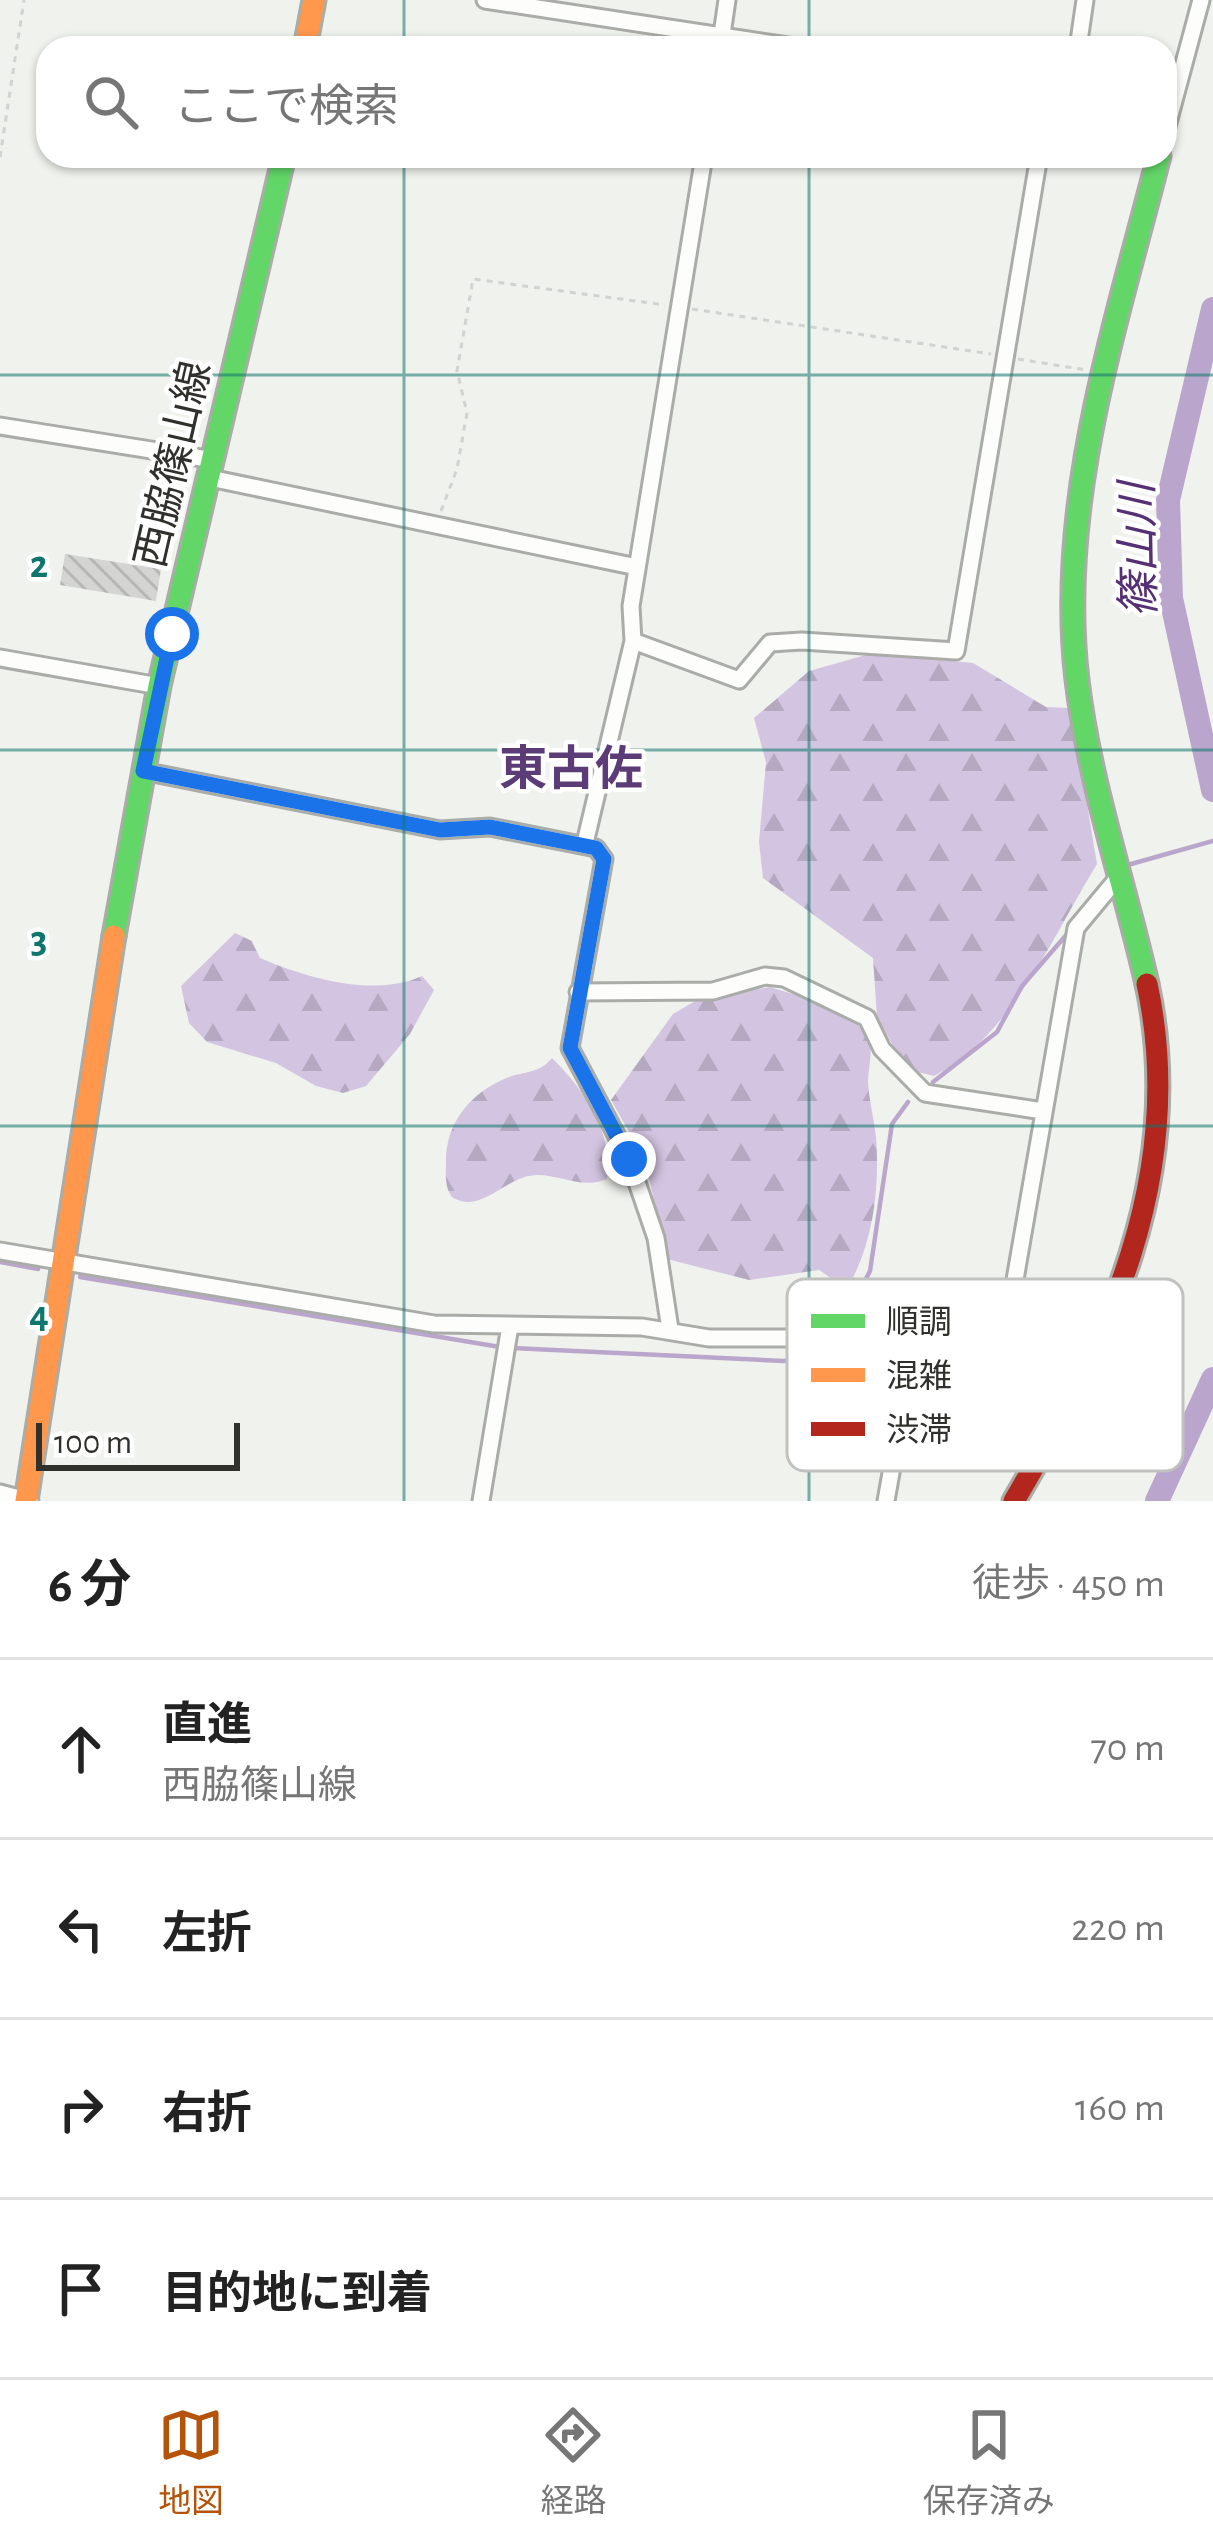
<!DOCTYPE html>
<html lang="ja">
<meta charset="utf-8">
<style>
:root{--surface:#fff;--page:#f2f2f2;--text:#222;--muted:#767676;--line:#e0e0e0;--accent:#b45309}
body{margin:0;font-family:"Alegreya Sans","Noto Sans JP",sans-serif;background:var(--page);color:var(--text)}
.scale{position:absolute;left:36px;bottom:30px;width:204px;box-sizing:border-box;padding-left:12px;border:6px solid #30312d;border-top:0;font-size:33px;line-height:42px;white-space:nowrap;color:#30312d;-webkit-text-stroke:9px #fff;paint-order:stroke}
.stop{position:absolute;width:36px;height:36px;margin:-27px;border:9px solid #1a73e8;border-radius:50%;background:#fff}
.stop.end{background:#1a73e8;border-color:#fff;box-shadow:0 3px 12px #0008}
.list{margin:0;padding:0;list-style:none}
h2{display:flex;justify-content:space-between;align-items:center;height:156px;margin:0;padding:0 48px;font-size:51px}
h2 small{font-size:39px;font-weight:400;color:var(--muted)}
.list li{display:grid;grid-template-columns:78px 1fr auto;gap:36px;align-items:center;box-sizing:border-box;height:180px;padding:0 48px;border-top:3px solid var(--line)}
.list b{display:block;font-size:45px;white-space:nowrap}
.list p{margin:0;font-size:39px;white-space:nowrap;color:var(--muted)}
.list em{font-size:39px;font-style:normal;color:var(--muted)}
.icon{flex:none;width:66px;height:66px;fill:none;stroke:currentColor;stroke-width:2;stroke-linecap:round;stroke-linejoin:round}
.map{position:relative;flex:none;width:1213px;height:1501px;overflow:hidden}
.search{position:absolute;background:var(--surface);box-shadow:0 3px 9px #0004;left:36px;right:36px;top:36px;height:132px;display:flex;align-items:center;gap:30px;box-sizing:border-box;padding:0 42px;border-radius:36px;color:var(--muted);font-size:45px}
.sheet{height:876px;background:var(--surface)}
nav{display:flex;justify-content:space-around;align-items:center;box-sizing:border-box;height:168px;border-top:3px solid var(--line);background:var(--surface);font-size:33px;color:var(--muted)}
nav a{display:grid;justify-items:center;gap:6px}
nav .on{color:var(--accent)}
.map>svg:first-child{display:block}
.forest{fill:url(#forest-firs)}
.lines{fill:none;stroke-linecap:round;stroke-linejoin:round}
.stream{stroke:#baa6cc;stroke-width:4.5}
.river{stroke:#baa6cc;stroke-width:24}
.building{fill:url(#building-back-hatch)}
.street-casing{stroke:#aaaca8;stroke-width:21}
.fast-casing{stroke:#aaaca8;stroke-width:27}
.slow-casing{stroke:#aaaca8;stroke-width:27}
.jam-casing{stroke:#aaaca8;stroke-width:27}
.path{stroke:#d1d2d1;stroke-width:3;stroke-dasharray:6 6;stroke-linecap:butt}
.street{stroke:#fdfdfc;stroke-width:15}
.fast{stroke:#63d668;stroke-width:21}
.slow{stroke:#ff974d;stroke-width:21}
.jam{stroke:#b3261e;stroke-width:21}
.route{stroke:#1a73e8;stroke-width:15}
.grid{fill:none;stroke:#0f766e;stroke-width:3;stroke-opacity:0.55}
.labels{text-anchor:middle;stroke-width:9;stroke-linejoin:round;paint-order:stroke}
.street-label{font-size:42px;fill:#30312d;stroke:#fff}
.water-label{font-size:45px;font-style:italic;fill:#563074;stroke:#fff}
.quarter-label{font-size:48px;font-weight:bold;fill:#5c3c77;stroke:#fff}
.key{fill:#fff;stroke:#c1c1c0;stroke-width:3}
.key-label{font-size:33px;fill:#30312d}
.grid-label{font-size:39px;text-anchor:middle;font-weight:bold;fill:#0f766e;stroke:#fff;stroke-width:9;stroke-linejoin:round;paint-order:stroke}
</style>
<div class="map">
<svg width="1213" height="1501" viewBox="0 0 1213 1501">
<defs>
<pattern id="forest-firs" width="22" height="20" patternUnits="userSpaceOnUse" patternTransform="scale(3)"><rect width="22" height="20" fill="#d3c4e1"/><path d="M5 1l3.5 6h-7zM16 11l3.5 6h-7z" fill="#b5a9c1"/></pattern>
<pattern id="building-back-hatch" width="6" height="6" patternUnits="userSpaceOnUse" patternTransform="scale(3)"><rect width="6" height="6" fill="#d4d5d2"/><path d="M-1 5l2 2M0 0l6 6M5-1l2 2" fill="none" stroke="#b6b7b5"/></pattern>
</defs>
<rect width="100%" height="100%" fill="#f0f2ed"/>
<path class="forest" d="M873,653L973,663L1046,707L1071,708L1097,864C1052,937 1012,1036 934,1076L906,1069L877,1017L873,958L763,878L759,842L766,762L754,718L809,671Z
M235,933L252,941L260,958C307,978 374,998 422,976L434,990L410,1034L366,1086L343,1093L316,1086L276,1063L207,1042L189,1023L181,986Z
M770,987C800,997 840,1005 862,1029C877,1043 868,1064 868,1082C869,1100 874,1119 876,1137C880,1189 873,1244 847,1289L819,1270L749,1280L667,1259L645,1160L611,1100L673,1014L697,1000Z
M552,1058C585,1091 613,1131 607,1179C576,1192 551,1167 522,1178C499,1186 477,1213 452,1197C444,1186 446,1174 446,1161C446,1124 469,1095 502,1080C522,1070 537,1076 552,1058Z"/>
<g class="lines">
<path class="stream" d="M1124,866L1213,841
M1083,908L1114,871
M933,1082L997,1032L1022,986L1068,933
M0,1262L38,1269
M80,1277L500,1347
M838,1333L870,1271L892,1124L908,1102
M512,1348L783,1361L826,1357L835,1344"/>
<path class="river" d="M1213,309L1168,500L1171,598L1213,790
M1157,1501L1213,1379"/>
</g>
<path class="building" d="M65,554L161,569L156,601L60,585Z"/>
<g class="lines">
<g class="street-casing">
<path id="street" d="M485,0L801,48
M720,48L727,0
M1078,48L1085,0
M1165,134L1201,0
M0,426L214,460
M210,478L637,567
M633,641L739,680L770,643L802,641L956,651L1039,156
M0,658L159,686
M143,771L440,830L490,827L596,848L604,859L570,1048L629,1159L656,1238L670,1329
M585,843L633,641L631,606L704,156
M578,992L713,991L765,976L784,978L867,1018L882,1049L925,1093L1043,1111
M0,1251L434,1324L642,1327L709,1338H824L1079,1383
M1000,1366L1076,928L1121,874
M0,1493L30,1501
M481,1501L510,1326
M886,1501L912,1354"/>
</g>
<g class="fast-casing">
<path id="fast" d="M114,936L159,686L284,156
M1147,984C1124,883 1089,782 1077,680C1056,503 1116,325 1159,156"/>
</g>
<g class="slow-casing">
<path id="slow" d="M305,48L314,0
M26,1501L114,936"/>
</g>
<g class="jam-casing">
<path id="jam" d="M1014,1501C1108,1341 1188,1173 1147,984"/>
</g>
<path class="path" d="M0,157L24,0
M692,309L991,354
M1018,359L1086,370
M441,511L457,469L467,413L457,371L473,279L665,305"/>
<use href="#street" class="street"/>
<use href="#fast" class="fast"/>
<use href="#slow" class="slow"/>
<use href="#jam" class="jam"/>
</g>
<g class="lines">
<path class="route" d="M172,634L143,771L440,830L490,827L596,848L604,859L570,1048L629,1159"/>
</g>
<path class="grid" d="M404,0V48M809,0V48M404,156V1501M809,156V1501M0,375H1213M0,750H1213M0,1126H1213"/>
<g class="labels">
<g class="street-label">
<text transform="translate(172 464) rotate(-77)" y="15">西脇篠山線</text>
</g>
<g class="water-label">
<text transform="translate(1137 550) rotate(-91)" y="16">篠山川</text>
</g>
<g class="quarter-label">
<text x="571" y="785">東古佐</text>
</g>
</g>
<rect x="787" y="1279" width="396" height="192" rx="18" class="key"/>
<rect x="811" y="1314" width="54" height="14" fill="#63d668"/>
<rect x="811" y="1368" width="54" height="14" fill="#ff974d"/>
<rect x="811" y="1422" width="54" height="14" fill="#b3261e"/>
<g class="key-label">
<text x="886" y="1333">順調</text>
<text x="886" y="1387">混雑</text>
<text x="886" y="1441">渋滞</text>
</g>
<g class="grid-label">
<text x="39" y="577">2</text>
<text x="39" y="952">3</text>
<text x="39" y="1327">4</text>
</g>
</svg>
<div class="scale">100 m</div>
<div class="stop" style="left:172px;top:634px"></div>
<div class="stop end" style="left:629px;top:1159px"></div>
<div class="search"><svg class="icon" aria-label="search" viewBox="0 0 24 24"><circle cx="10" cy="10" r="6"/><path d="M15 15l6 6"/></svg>ここで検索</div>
</div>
<section class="sheet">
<h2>6 分<small>徒歩 · 450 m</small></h2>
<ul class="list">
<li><svg class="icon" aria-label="ahead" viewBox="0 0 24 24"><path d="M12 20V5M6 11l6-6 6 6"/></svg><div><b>直進</b><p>西脇篠山線</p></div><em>70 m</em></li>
<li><svg class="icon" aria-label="left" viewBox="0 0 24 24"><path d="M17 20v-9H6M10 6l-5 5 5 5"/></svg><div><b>左折</b></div><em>220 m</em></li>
<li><svg class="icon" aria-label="right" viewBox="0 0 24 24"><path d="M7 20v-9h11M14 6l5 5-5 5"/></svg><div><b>右折</b></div><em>160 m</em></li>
<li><svg class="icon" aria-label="arrive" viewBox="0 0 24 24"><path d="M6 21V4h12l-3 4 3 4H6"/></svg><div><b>目的地に到着</b></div></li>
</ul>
</section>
<nav>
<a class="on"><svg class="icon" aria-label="map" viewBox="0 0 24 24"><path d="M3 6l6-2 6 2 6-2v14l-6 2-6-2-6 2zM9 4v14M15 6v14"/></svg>地図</a>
<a><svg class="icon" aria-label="directions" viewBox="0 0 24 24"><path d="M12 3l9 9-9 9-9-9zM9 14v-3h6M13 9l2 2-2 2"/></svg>経路</a>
<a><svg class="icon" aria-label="saved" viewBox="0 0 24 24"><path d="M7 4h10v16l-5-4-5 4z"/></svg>保存済み</a>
</nav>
